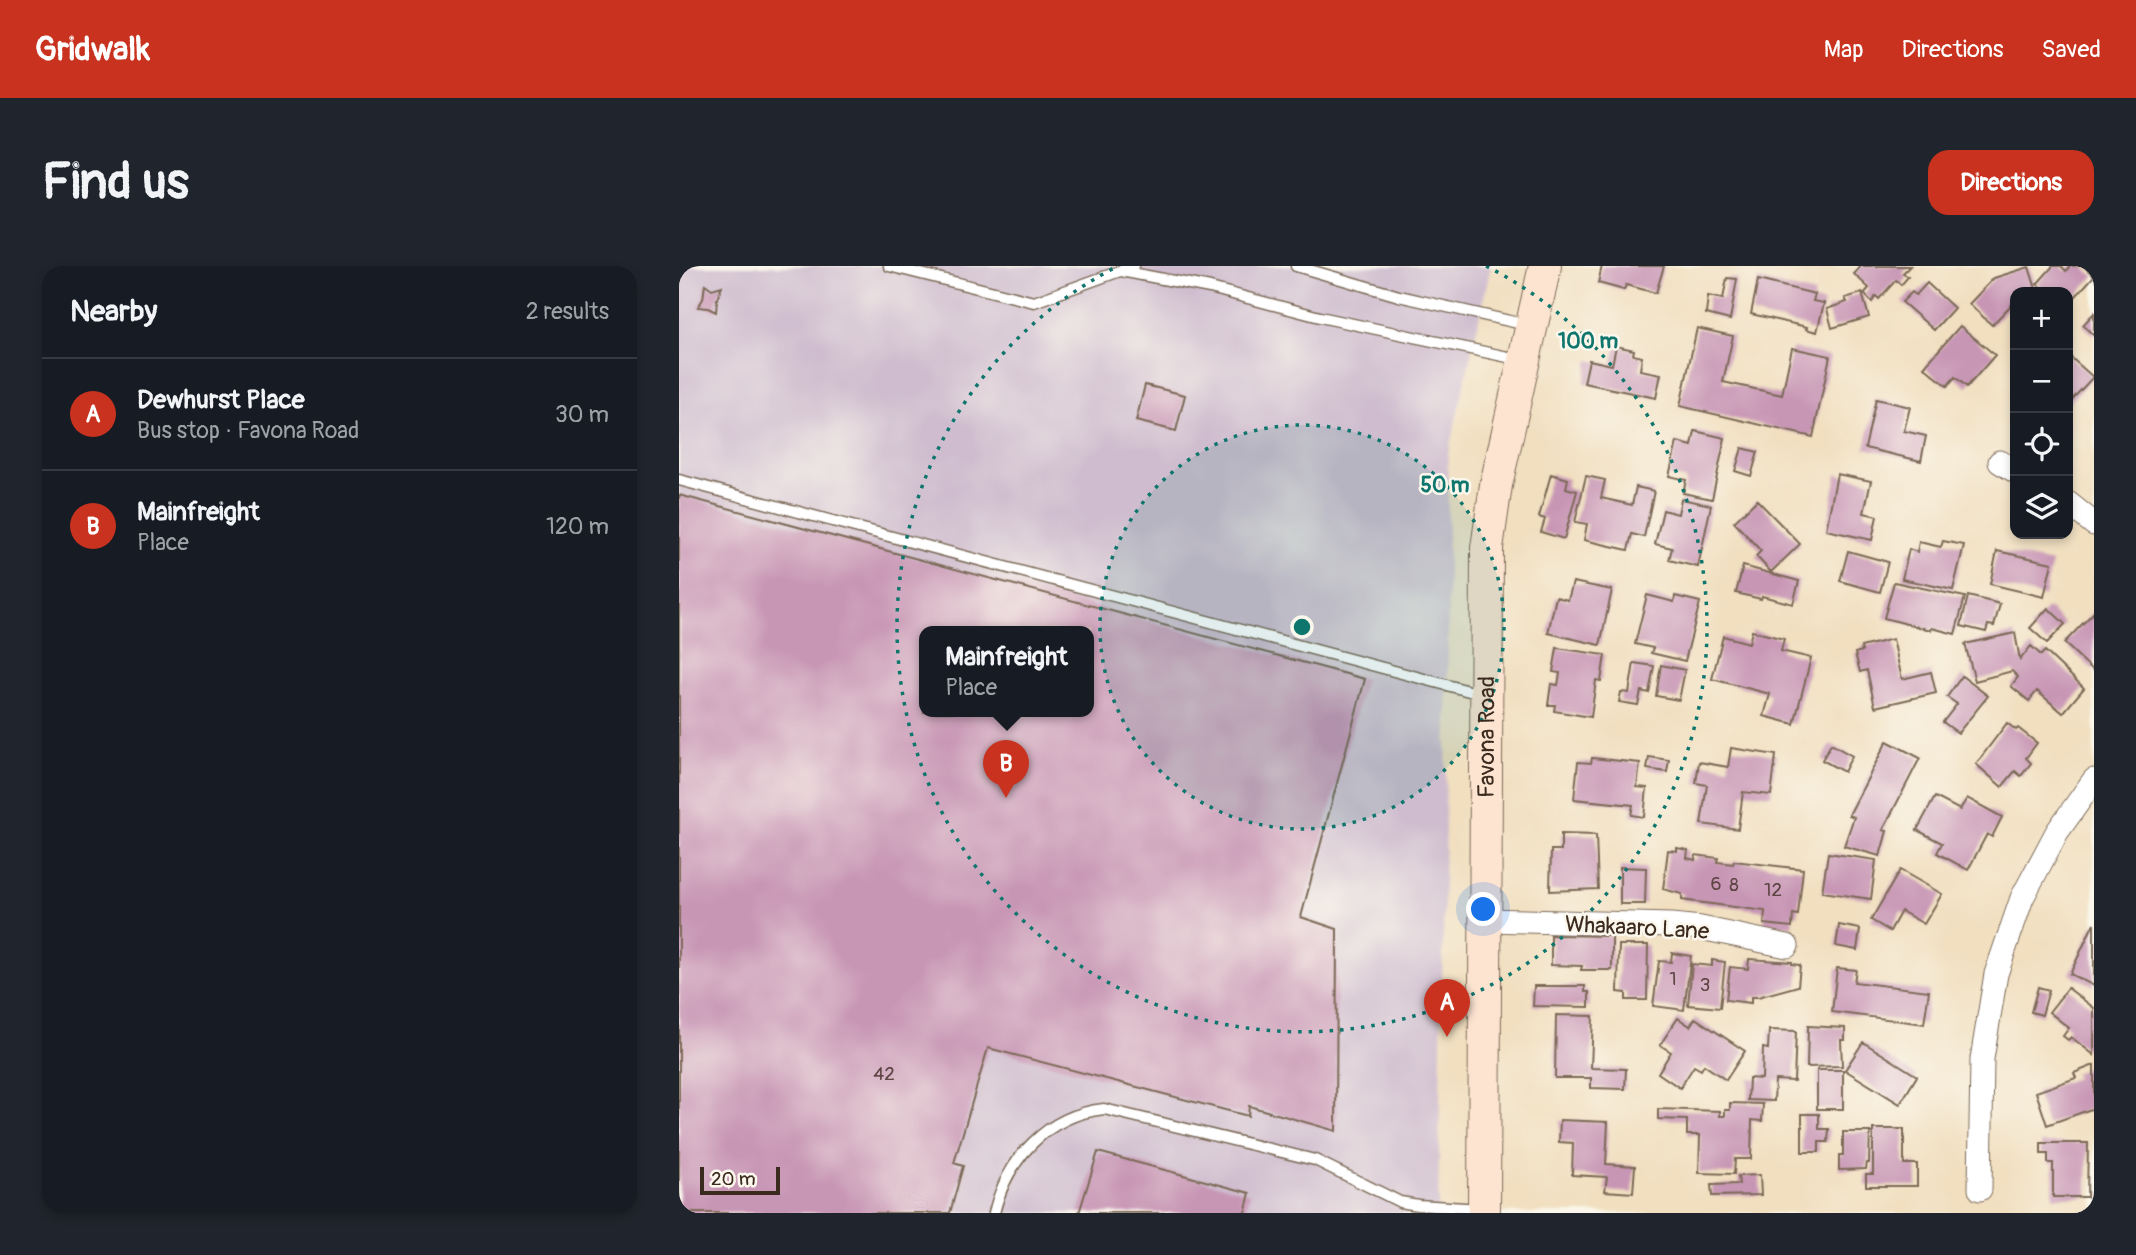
<!DOCTYPE html>
<meta charset="utf-8">
<style>
:root{--surface:#171b24;--page:#20242c;--text:#f1f3f6;--muted:#9ea1a6;--line:#363941;--accent:#c8321e}
body{margin:0;font-family:Pangolin,sans-serif;background:var(--page);color:var(--text)}
.controls{position:absolute;right:21px;top:21px;display:grid;overflow:hidden;border-radius:14px;box-shadow:0 4px 10px #0003}
.controls button{width:63px;height:63px;display:grid;place-items:center;padding:0;border:0;border-bottom:2px solid var(--line);background:var(--surface);color:var(--text);font:35px sans-serif}
.scale{position:absolute;left:21px;bottom:18px;width:80px;box-sizing:border-box;padding-left:7px;border:4px solid #3b2a1e;border-top:0;font-size:19px;line-height:24px;white-space:nowrap;color:#3b2a1e;-webkit-text-stroke:5px #fbf7ec;paint-order:stroke}
.you{position:absolute;left:805px;top:644px;width:24px;height:24px;margin:-18px;border:5px solid #fff;border-radius:50%;background:#1a73e8;box-shadow:0 0 0 10px #1a73e833}
.badge{display:grid;place-items:center;width:46px;height:46px;border-radius:50%;background:var(--accent);color:#fff;font-size:23px;font-weight:700}
.pin{position:absolute;translate:-50% -58px;filter:drop-shadow(0 2px 4px #0008)}
.pin::after{content:'';position:absolute;top:37px;width:24px;height:21px;background:inherit;clip-path:polygon(0 0,100% 0,50% 100%)}
.popup{position:absolute;left:240px;top:360px;width:175px;height:91px;box-sizing:border-box;display:grid;place-content:center;border-radius:14px;background:var(--surface);filter:drop-shadow(0 2px 5px #0005);font-size:23px;white-space:nowrap;color:var(--muted)}
.popup b{font-size:26px;color:var(--text)}
.popup::after{content:'';position:absolute;left:50%;top:100%;margin-left:-14px;border:14px solid transparent;border-top-color:var(--surface)}
.list{margin:0;padding:0;list-style:none}
h2{display:flex;justify-content:space-between;align-items:center;height:91px;margin:0;padding:0 28px;font-size:30px}
h2 small{font-size:23px;font-weight:400;color:var(--muted)}
.list li{display:grid;grid-template-columns:46px 1fr auto;gap:21px;align-items:center;box-sizing:border-box;height:112px;padding:0 28px;border-top:2px solid var(--line)}
.list b{display:block;font-size:26px;white-space:nowrap}
.list p{margin:0;font-size:23px;white-space:nowrap;color:var(--muted)}
.list em{font-size:23px;font-style:normal;color:var(--muted)}
.icon{flex:none;width:38px;height:38px;fill:none;stroke:currentColor;stroke-width:2;stroke-linecap:round;stroke-linejoin:round}
.map{position:relative;flex:none;width:1415px;height:947px;overflow:hidden;border-radius:21px}
header{display:flex;align-items:center;gap:42px;box-sizing:border-box;height:98px;padding:0 35px;background:var(--accent);color:#fff}
header strong{font-size:33px}
nav{display:flex;gap:38px;margin-inline-start:auto;font-size:24px}
.intro{display:flex;align-items:center;justify-content:space-between;box-sizing:border-box;height:168px;padding:0 42px}
h1{margin:0;font-size:49px}
.button{padding:18px 32px;border-radius:21px;background:var(--accent);color:#fff;font-size:24px;font-weight:700}
main{display:flex;gap:42px;padding:0 42px}
aside{flex:1;background:var(--surface);border-radius:21px;box-shadow:0 4px 10px #0003}
.map>svg:first-child{display:block}
.industrial{fill:#cfbdcf;fill-rule:evenodd}
.building{fill:#c896b5;fill-rule:evenodd}
.lines{fill:none;stroke-linecap:round;stroke-linejoin:round}
.lane-casing{stroke:#7b6957;stroke-width:13}
.street-casing{stroke:#7b6957;stroke-width:25}
.secondary-casing{stroke:#7b6957;stroke-width:34}
.lane{stroke:#fff;stroke-width:10}
.street{stroke:#fff;stroke-width:23}
.secondary{stroke:#fde4d1;stroke-width:32}
.ring{fill:none;stroke:#0f766e;stroke-width:3.5;stroke-dasharray:3.5 7}
.labels{text-anchor:middle;stroke-width:5;stroke-linejoin:round;paint-order:stroke}
.number-label{font-size:19px;fill:#5e4544}
.street-label{font-size:23px;fill:#3b2a1e;stroke:#fbf7ec}
.centre{fill:#0f766e;stroke:#fbf7ec;stroke-width:3.5}
.ring-label{font-size:21px;text-anchor:middle;font-weight:bold;fill:#0f766e;stroke:#fbf7ec;stroke-width:5;stroke-linejoin:round;paint-order:stroke}
</style>
<header>
<strong>Gridwalk</strong>
<nav><a>Map</a><a>Directions</a><a>Saved</a></nav>
</header>
<div class="intro"><h1>Find us</h1><a class="button">Directions</a></div>
<main>
<aside>
<h2>Nearby<small>2 results</small></h2>
<ul class="list">
<li><span class="badge">A</span><div><b>Dewhurst Place</b><p>Bus stop · Favona Road</p></div><em>30 m</em></li>
<li><span class="badge">B</span><div><b>Mainfreight</b><p>Place</p></div><em>120 m</em></li>
</ul>
</aside>
<div class="map">
<svg width="1415" height="947" viewBox="0 0 1415 947">
<rect width="100%" height="100%" fill="#fbf7ec"/>
<filter id="ink" filterUnits="userSpaceOnUse"><feTurbulence type="fractalNoise" baseFrequency=".0143" numOctaves="2"/><feDisplacementMap in="SourceGraphic" scale="14" xChannelSelector="R" yChannelSelector="G"/><feConvolveMatrix kernelMatrix="1 2 1 2 8 2 1 2 1" color-interpolation-filters="sRGB"/></filter>
<filter id="wash" filterUnits="userSpaceOnUse"><feTurbulence type="fractalNoise" baseFrequency=".00686" numOctaves="4" result="noise"/><feDisplacementMap in="SourceGraphic" scale="28" xChannelSelector="R" yChannelSelector="G"/><feGaussianBlur stdDeviation="1.57" result="paint"/><feColorMatrix in="noise" values="0 0 0 0 0 0 0 0 0 0 0 0 0 0 0 0 0 1.4 0 .05"/><feComposite in="paint" operator="in"/></filter>
<g filter="url(#wash)">
<rect width="100%" height="100%" fill="#f1dfc0"/>
<path class="industrial" d="M0,0H812L769,189V397L759,947H0ZM245,366H409V446H245Z"/>
<g id="blocks">
<path class="building" d="M923,0H985L977,27L947,19L945,24L919,17Z
M1182,0H1231L1224,7L1229,11L1222,19L1217,14L1200,33L1197,30L1193,36L1185,28L1190,22L1175,8Z
M1374,0H1382L1387,5L1391,0H1404L1415,10L1389,39V26H1368L1358,18Z
M1350,1L1358,26H1336V37L1332,39L1313,59L1290,38L1315,12Z
M1048,12L1058,13L1051,54L1027,48L1029,30L1044,33Z
M1079,14L1136,28L1134,35L1145,37L1138,66L1127,63L1128,61L1072,48Z
M1248,17L1275,42L1255,64L1223,36L1233,26L1237,29Z
M26,18L33,23L43,20L38,33L37,46L29,42L19,41L24,33Z
M1183,27L1190,51L1153,62L1148,43L1168,36L1166,32Z
M1415,47V70L1404,59Z
M1281,60L1316,89L1288,121L1276,111L1268,120L1245,101Z
M1018,62L1054,70L1044,116L1103,129L1113,82L1151,90L1134,171L1001,140Z
M937,80L955,84L954,89L963,91L961,104L982,108L977,132L905,117L910,94L933,99Z
M1389,89L1414,111L1389,138Z
M466,119L506,129L497,165L457,155Z
M1197,133L1231,141L1225,165L1247,170L1242,195L1186,182Z
M1016,165L1046,172L1033,233L1004,227L1007,214L990,210L998,176L1013,180Z
M1063,182L1079,186L1072,210L1056,205Z
M872,208L889,213L887,222L898,225L885,273L862,266L866,253L860,251Z
M1158,208L1192,215L1185,247L1198,250L1193,274L1147,264Z
M907,210L926,214L922,232L953,239L957,221L975,225L965,271L953,268L949,284L905,274L908,258L896,256Z
M0,229L686,413L622,651L658,663L657,865L570,840L569,850L309,782L275,897L284,900L271,947H0ZM245,366H409V446H245Z
M1002,233L1032,239L1019,301L990,294L993,282L976,278L984,244L999,248Z
M1078,234L1121,278L1092,306L1077,290L1082,285L1055,256Z
M1264,275L1285,279L1274,324L1223,313L1230,283L1238,286L1240,276L1262,281Z
M1169,285L1209,296L1201,326L1161,315Z
M1318,285L1373,297L1365,331L1311,318Z
M1064,300L1120,315L1114,338L1083,330L1082,333L1057,327Z
M894,316L933,324L921,379L869,367L877,331L889,334Z
M1215,316L1286,331L1276,368L1253,362L1252,364L1205,352Z
M968,329L995,336L996,330L1021,336L1006,395L972,387L974,382L956,378Z
M1289,330L1321,338L1315,360L1309,359L1307,366L1282,360Z
M1369,342L1386,358L1368,377L1351,362Z
M1415,346V405L1385,377Z
M1073,365L1105,373L1102,385L1132,392L1115,458L1085,450L1091,428L1033,413L1044,370L1070,377Z
M1336,367L1341,394L1352,380L1362,389L1366,385L1405,422L1384,447L1358,425L1350,435L1332,420L1339,411L1333,405L1296,415L1286,378Z
M1214,373L1223,413L1252,406L1257,427L1196,441L1188,404L1181,406L1176,387L1183,385L1182,381Z
M878,382L926,389L922,415L917,414L912,451L875,445L876,439H869L872,418L879,419L881,407L874,406Z
M955,397L975,400L970,427L962,425L959,439L940,436L942,426L950,427Z
M982,399L1006,404L1000,434L977,430Z
M1283,410L1309,430L1279,467L1264,456L1278,438L1268,431Z
M1328,457L1337,464L1339,462L1358,477L1347,492L1352,497L1342,510L1336,505L1323,521L1297,498Z
M1208,475L1241,492L1204,564L1208,565L1201,590L1165,580L1175,551L1170,549Z
M1152,478L1173,490L1165,506L1143,494Z
M1052,482L1097,489L1092,529L1064,526L1059,563L1022,558L1028,519L1017,517L1020,496L1049,501Z
M970,491L990,494L988,506L968,503Z
M913,492L961,497L958,521L968,522L965,551L952,549L954,539L895,533L899,496L912,497Z
M1256,531L1281,544L1288,532L1323,551L1313,571L1308,568L1289,604L1258,587L1263,577L1238,564Z
M882,568L917,569L919,623L871,625L872,584H882Z
M998,582L1009,584L1008,592L1016,594L1017,589L1039,592L1038,596L1054,598L1055,595L1124,603L1119,649L1114,648L1113,661L1085,658L1086,645L1003,634V628L984,623L989,584L998,585Z
M1149,587L1197,594L1192,633L1143,626Z
M941,601L967,602L966,638H941Z
M1221,604L1263,628L1245,658L1222,645L1211,665L1192,654Z
M1415,657V720L1391,708Z
M1160,659L1181,663L1178,684L1157,680Z
M872,669L933,670V704H902L903,700L872,699Z
M940,679H969L968,734H947V727L939,726Z
M993,687L1012,690L1005,744L974,740L980,695L992,696Z
M1070,693L1113,696V698L1121,699L1119,720L1079,731H1072V737L1047,734L1051,701L1069,703Z
M1033,694L1046,696L1041,742L1009,739L1013,698L1033,700Z
M1158,702L1177,704L1175,716L1250,725L1245,758L1153,746Z
M855,720H906V726H910V741L854,740Z
M1359,721L1370,724L1363,749L1352,746Z
M1389,722L1415,742V789L1392,771L1389,774L1384,770L1390,762L1370,746Z
M877,749L914,750L912,802L947,803L946,823L912,822V812H876Z
M999,752L1011,760L1016,752L1066,785L1047,814L1025,799L1022,804L1015,800L1001,822L979,807L992,786L981,779Z
M1129,760L1166,762V774H1162L1163,800L1128,801Z
M1090,764L1117,765L1115,815L1096,814L1095,835L1069,834L1070,812L1083,813L1084,782L1089,783Z
M1184,776L1238,810L1221,838L1166,804Z
M1415,799V842L1368,859L1357,826L1397,812L1395,807Z
M1138,804H1164V843H1138Z
M1051,837L1084,838L1083,855L1073,854L1072,893H1056L1055,908L1020,907L1021,869H1008V854L979,853V843L1041,845V850H1046V844H1051Z
M1123,848H1140V863H1150L1149,876H1140V886H1123Z
M881,854L929,856L927,898L956,900L954,927L926,925L928,911L893,909L894,877L880,876Z
M1194,863H1225V898H1238V920H1187V908H1194Z
M1164,866H1191L1190,897H1188L1187,903L1160,904V889H1164Z
M1362,877H1409L1408,931H1374V897H1369V888H1362Z
M419,886L571,927L566,947H400Z
M1081,909L1082,929L1033,930L1032,919L1060,918L1059,910Z"/>
</g>
</g>
<g filter="url(#ink)">
<use href="#blocks" fill-opacity="0" stroke="#7b6957" stroke-width="2"/>
<g class="lines">
<g class="lane-casing">
<path id="lane" d="M210,0L355,36L455,0
M617,0L720,30L848,59
M442,5L531,22L641,51L843,94
M0,214L805,429
M315,947C328,893 368,849 425,843L636,894L721,936L739,939L802,943"/>
</g>
<g class="street-casing">
<path id="street" d="M1321,196L1336,205
M1389,237L1415,258
M806,654L992,659L1022,662L1108,680
M1301,923L1303,793L1317,708L1343,632L1378,566L1415,514"/>
</g>
<g class="secondary-casing">
<g id="secondary">
<path id="s1" d="M805,947L808,282L817,219L866,0"/>
</g>
</g>
<use href="#lane" class="lane"/>
<use href="#street" class="street"/>
<use href="#secondary" class="secondary"/>
</g>
</g>
<circle cx="623" cy="361" r="202" fill="#0f766e" fill-opacity=".12"/>
<g class="ring">
<circle cx="623" cy="361" r="202"/>
<path d="M807 0A405 405 0 1 1 439 0"/>
</g>
<g class="labels">
<g class="number-label">
<text x="1037" y="624">6</text>
<text x="1055" y="625">8</text>
<text x="1094" y="630">12</text>
<text x="994" y="719">1</text>
<text x="1026" y="725">3</text>
<text x="205" y="814">42</text>
</g>
<g class="street-label">
<text dy="8" stroke="none"><textPath href="#s1" startOffset="476">Favona Road</textPath></text>
<text transform="translate(958 661) rotate(3)" y="8">Whakaaro Lane</text>
</g>
</g>
<circle cx="623" cy="361" r="10" class="centre"/>
<g class="ring-label">
<text x="909" y="82">100 m</text>
<text x="766" y="226">50 m</text>
</g>
</svg>
<div class="controls">
<button>+</button>
<button>−</button>
<button><svg class="icon" aria-label="locate" viewBox="0 0 24 24"><circle cx="12" cy="12" r="6"/><path d="M12 2v4M12 18v4M2 12h4M18 12h4"/></svg></button>
<button><svg class="icon" aria-label="layers" viewBox="0 0 24 24"><path d="M12 4l9 5-9 5-9-5zM3 14l9 5 9-5"/></svg></button>
</div>
<div class="scale">20 m</div>
<div class="you"></div>
<div class="pin badge" style="left:768px;top:771px">A</div>
<div class="pin badge" style="left:327px;top:532px">B</div>
<div class="popup"><b>Mainfreight</b>Place</div>
</div>
</main>
